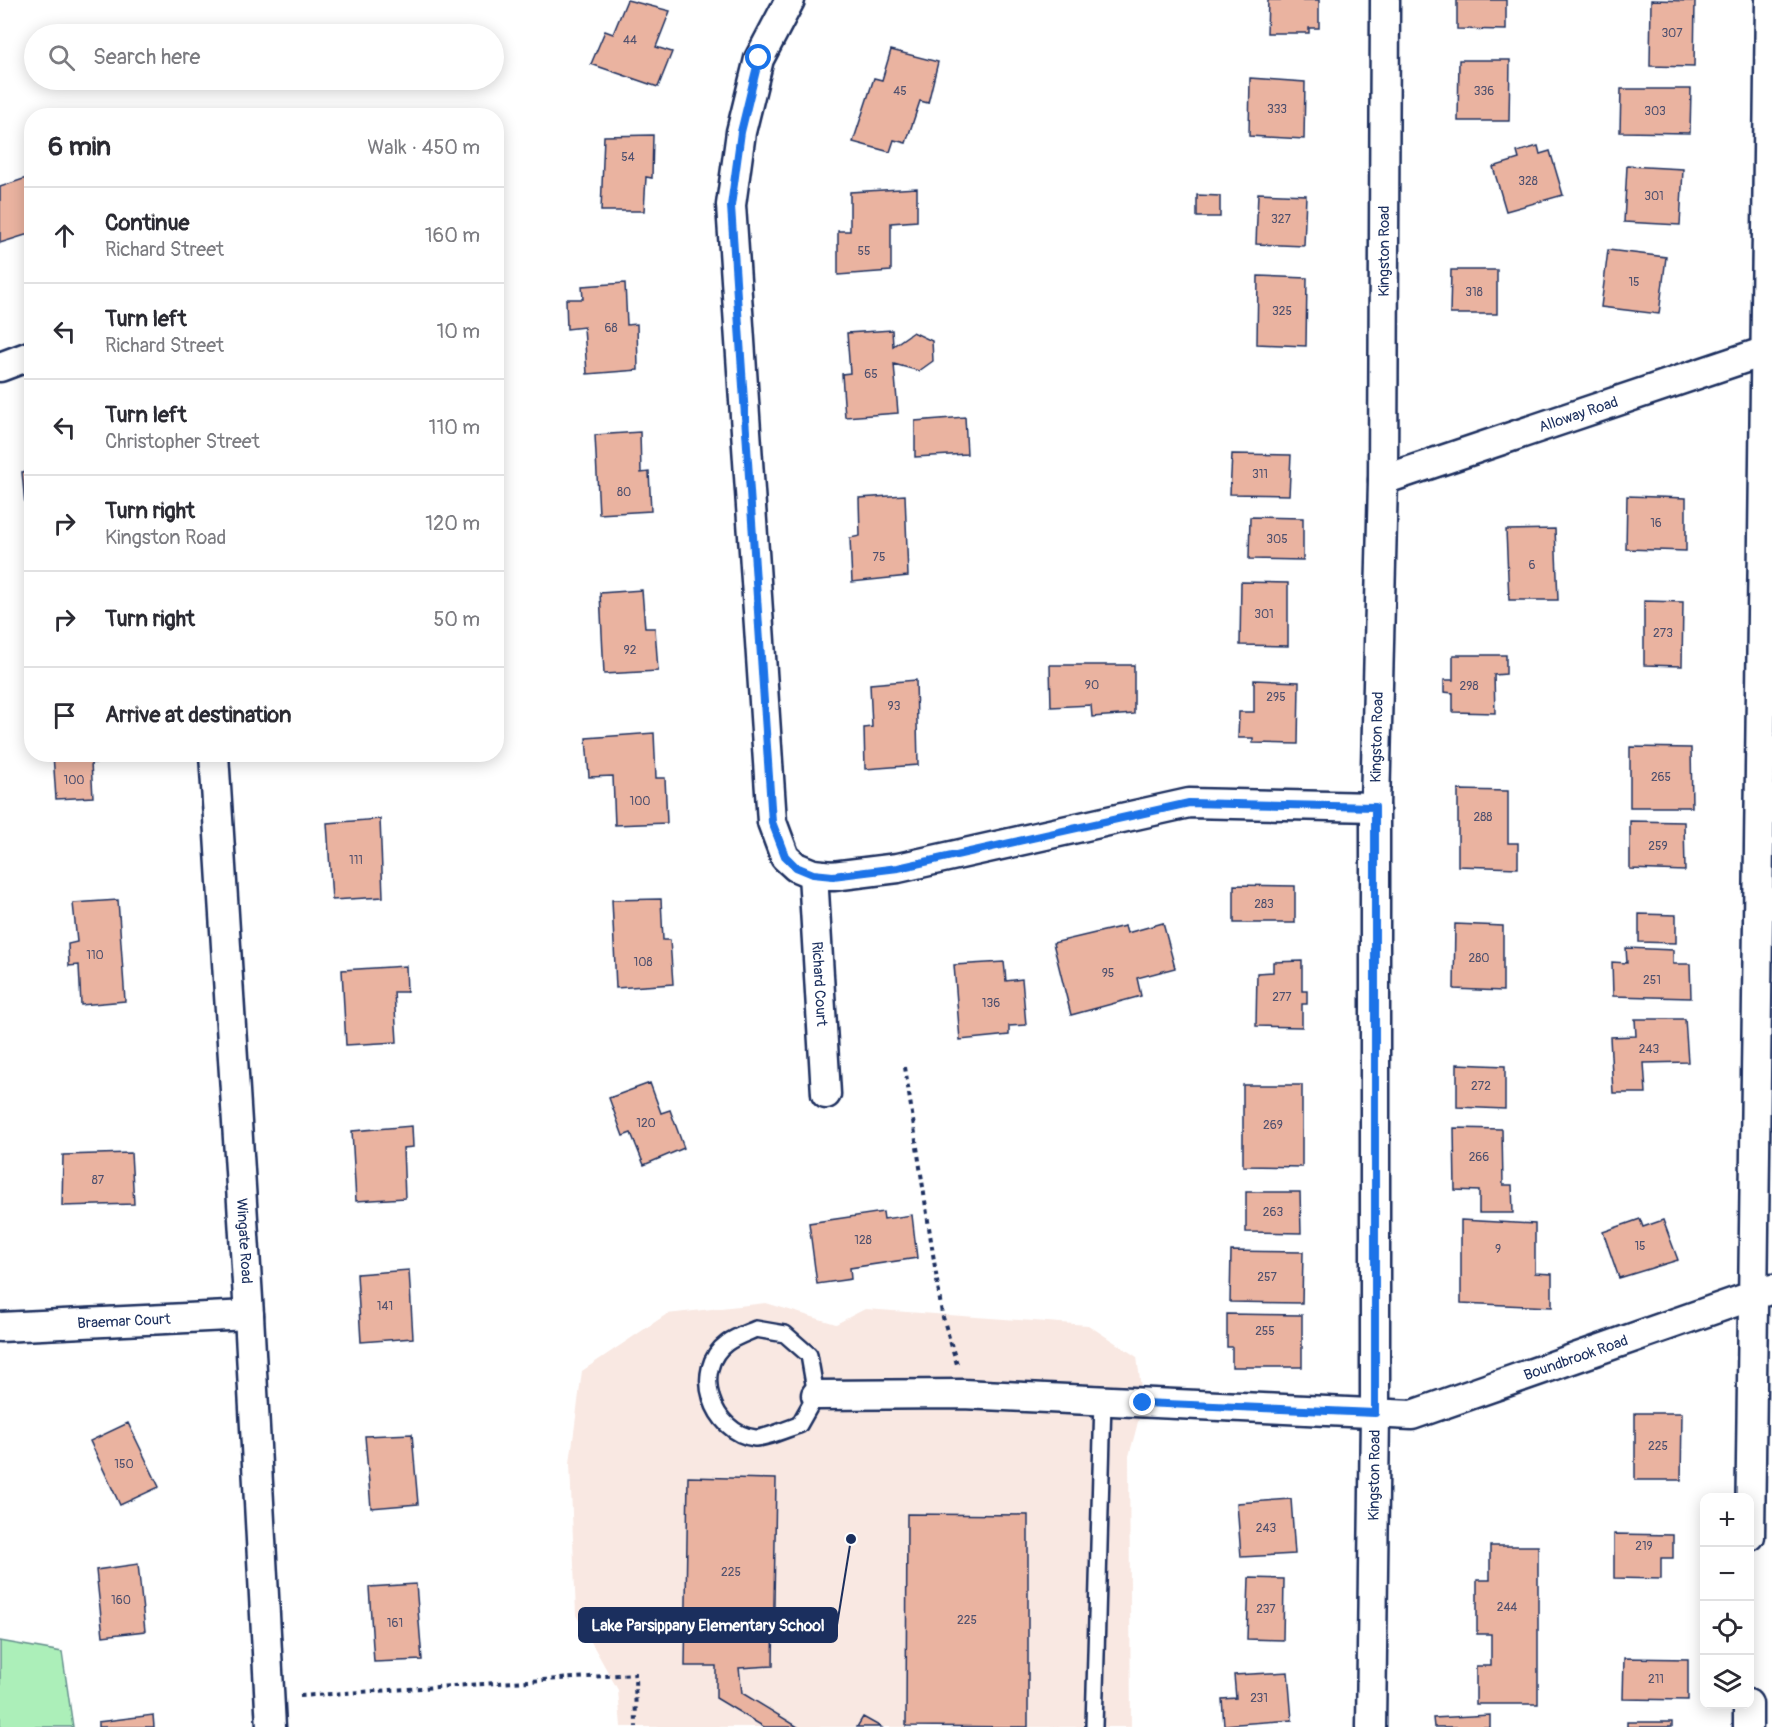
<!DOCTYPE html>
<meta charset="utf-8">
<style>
:root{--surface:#fff;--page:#f2f2f3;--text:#2b2b33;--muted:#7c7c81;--line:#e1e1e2}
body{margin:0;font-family:Pangolin,sans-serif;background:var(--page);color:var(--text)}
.controls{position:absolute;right:18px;bottom:18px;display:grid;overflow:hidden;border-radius:12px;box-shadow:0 3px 15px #0003}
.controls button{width:54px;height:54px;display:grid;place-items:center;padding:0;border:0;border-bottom:2px solid var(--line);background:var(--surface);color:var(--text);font:30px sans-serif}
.stop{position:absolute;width:18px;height:18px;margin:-14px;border:4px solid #1a73e8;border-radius:50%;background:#fff}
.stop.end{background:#1a73e8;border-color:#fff;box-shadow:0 2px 6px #0008}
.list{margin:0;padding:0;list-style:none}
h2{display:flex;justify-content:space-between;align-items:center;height:78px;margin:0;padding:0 24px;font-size:26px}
h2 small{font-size:20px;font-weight:400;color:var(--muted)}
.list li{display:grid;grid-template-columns:39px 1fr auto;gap:18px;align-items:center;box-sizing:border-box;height:96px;padding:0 24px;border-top:2px solid var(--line)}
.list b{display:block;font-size:22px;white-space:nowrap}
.list p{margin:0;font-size:20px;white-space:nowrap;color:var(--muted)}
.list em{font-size:20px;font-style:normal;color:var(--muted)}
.icon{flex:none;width:33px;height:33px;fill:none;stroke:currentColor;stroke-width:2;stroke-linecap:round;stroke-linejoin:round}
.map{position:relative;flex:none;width:1772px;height:1727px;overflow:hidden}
.search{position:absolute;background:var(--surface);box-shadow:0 3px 15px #0003;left:24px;top:24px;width:480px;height:66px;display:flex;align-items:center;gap:15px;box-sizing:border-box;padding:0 21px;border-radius:33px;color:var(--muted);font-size:22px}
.panel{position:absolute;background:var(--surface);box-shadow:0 3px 15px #0003;left:24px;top:108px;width:480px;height:654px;border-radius:24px}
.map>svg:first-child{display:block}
.built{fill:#f9e8e2}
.green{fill:#acefb9;stroke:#648f8c;stroke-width:1.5}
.building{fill:#eab3a0;stroke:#1b2f5e;stroke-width:1.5}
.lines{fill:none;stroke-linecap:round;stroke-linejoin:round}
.service-casing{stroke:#1b2f5e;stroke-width:20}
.minor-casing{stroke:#1b2f5e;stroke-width:33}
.path{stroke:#1b2f5e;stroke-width:4;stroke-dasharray:4.5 4.5;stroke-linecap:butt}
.service{stroke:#fff;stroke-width:15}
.minor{stroke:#fff;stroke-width:28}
.route{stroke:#1a73e8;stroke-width:8}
.labels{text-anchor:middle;stroke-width:5;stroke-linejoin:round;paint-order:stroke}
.number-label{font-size:12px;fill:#4f506e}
.street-label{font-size:15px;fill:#1b2f5e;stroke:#fff}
.leader{fill:none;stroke:#1b2f5e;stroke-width:2}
.callout-dot{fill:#1b2f5e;stroke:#fff;stroke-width:2}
.callout{fill:#1b2f5e;stroke:#1b2f5e;stroke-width:2}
.callout-label{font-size:16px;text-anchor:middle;font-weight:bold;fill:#fff}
</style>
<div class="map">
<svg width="1772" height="1727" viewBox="0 0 1772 1727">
<rect width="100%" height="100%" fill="#fff"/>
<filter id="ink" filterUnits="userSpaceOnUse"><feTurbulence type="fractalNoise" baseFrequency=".0167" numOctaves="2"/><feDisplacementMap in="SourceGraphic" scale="12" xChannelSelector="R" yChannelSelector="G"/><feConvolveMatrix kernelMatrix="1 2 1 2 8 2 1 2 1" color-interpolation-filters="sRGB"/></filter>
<g filter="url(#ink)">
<path class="built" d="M766,1303L836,1324L865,1309L1088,1325L1137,1357L1143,1403L1129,1456L1131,1727H621L618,1690L576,1615L570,1463L582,1371L667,1314Z"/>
<path class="green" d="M0,1641L62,1652L73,1727H0Z"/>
<path class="building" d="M627,0L670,11L656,47L672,52L658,87L591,64L605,31L613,34Z
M1268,0H1319V28H1309V33H1267Z
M1457,0H1506V30L1457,29Z
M1651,0L1695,1L1694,67L1650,66Z
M891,50L938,62L928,103L920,101L906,143L894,140L890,152L853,142L874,78L882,80Z
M1459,60H1510L1509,121H1458Z
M1250,78L1305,82L1304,139L1249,136Z
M1621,89H1691L1690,133L1620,132Z
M653,135L652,178L646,177L644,211H601L604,136Z
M1538,146L1540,154L1550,151L1563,195L1506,211L1493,167L1519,159L1517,152Z
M1627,166L1683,169L1680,225L1624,222Z
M32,176V233L0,243V187Z
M917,188V221L891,223V271L838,275V231H850V192Z
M1258,193L1306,195L1304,246L1256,244Z
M1197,195L1220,196V217H1197Z
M1608,250L1666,257L1659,314L1601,307Z
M1451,270H1497V314H1450Z
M1258,276L1307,278L1306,346L1257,344Z
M625,283L627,325L637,324L638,370L587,374L584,327L567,329L566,299H583L582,286Z
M892,330L893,346L913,332L932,341L933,361L919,371L894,364L898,413L845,417L842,374L850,373L847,333Z
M965,417L967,454L915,457V421Z
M640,432L641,473L649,472L651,511L599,514L595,435Z
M1232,454L1291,455L1289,495L1230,494Z
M32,471V515H26L22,472Z
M905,495L908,576L852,582L850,538L860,536L859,498Z
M1627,496L1686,498V551L1626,549Z
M1250,517L1303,518V560L1249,559Z
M1555,529L1558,600H1509L1506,530Z
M1241,582L1288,583V646L1240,645Z
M642,590L645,628H655L658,671L604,674L600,593Z
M1644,601L1683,602L1682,666L1644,665Z
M1453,655H1506V674L1494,675L1495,713L1453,712V693L1444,692V680H1453Z
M1050,665H1134V714L1092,717L1091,705L1051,707Z
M916,680L918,765L865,769L864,728L872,727L870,684Z
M1254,680L1299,682L1298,744L1253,743V738H1238L1239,712H1254Z
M654,733L656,778H665L667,823L615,825L613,776L589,777L586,738Z
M1630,747L1691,748L1692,807H1630Z
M53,754H101V762L91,763L93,797L56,799Z
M1458,790L1508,791V843H1518V868L1458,866Z
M380,819L383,897L332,900L327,823Z
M1630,821L1684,822L1685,871L1630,869Z
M1234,885L1295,886V923H1234Z
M661,899L663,940H670L673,984L616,988L612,900Z
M118,900L125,1001L81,1005L79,965L69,966L68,944L77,942L73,903Z
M1639,914L1676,915V943L1639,942Z
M1163,923L1175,968L1137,978L1141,996L1071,1015L1053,943L1125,926L1127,933Z
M1455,924L1503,926V991L1454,989Z
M1626,948L1673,950V964H1690L1691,998L1613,996L1612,962L1627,963Z
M1302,961V991H1307V1004H1302V1027L1256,1026L1257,973L1273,972V962Z
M1004,962L1006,981L1022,979L1026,1025L1009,1026V1035L960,1040L954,965Z
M406,966L407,992H394L397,1042L346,1045L342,970Z
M1635,1019H1685L1688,1062L1644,1063L1646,1093H1613L1610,1037L1636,1036Z
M1457,1064L1505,1066V1109L1457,1107Z
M650,1083L661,1113L670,1110L684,1148L644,1165L631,1133L623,1136L609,1098Z
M1243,1085H1302V1167L1243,1166Z
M412,1126L413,1147L403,1148L405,1198L356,1201L352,1131Z
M1454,1128L1502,1129L1503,1185H1512L1513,1213H1479V1191L1455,1190Z
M131,1153L134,1204L62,1206L63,1155Z
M1246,1192H1300L1301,1233L1246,1232Z
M883,1212L884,1219L912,1215L917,1258L850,1268L851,1279L817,1284L809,1223Z
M1640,1219L1643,1227L1663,1220L1678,1260L1619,1278L1603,1232Z
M1461,1220L1535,1224V1273L1552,1274V1307L1461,1303Z
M1231,1251L1303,1252L1302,1303L1230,1302Z
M409,1270L413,1338L361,1342L357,1274Z
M1227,1314L1302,1315V1367H1232V1347H1227Z
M1635,1413H1682L1681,1480H1635Z
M128,1423L159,1487L120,1505L90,1441Z
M412,1434L418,1504L371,1508L365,1436Z
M688,1477L776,1479L773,1666L739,1668L742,1693L798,1727H764L716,1698V1666H685Z
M1291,1499L1295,1554L1241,1557L1237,1503Z
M907,1514L1028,1515V1727L906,1726Z
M1614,1534L1673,1535V1558H1661V1579L1614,1578Z
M1490,1546H1538V1704H1476V1666H1491V1634H1477V1580H1490Z
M138,1564L145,1631L103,1636L96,1570Z
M1249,1578L1284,1579L1283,1640L1247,1639Z
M416,1584L422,1660L374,1662L369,1587Z
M1624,1658L1688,1659V1700L1623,1699Z
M1288,1672L1292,1720L1224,1725L1222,1699L1236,1698L1234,1675Z
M153,1715L154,1727H98V1722Z
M1490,1715V1727H1434L1433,1718Z
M863,1717L881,1727H857Z
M1627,1722H1672V1727H1627Z"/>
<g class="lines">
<g class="service-casing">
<path id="service" d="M756,1329L785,1334L809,1355L816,1395L799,1425C789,1428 764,1439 755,1438C712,1433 691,1369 727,1343C735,1337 747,1333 756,1329Z
M1094,1727L1103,1400"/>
</g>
<g class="minor-casing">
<g id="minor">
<path d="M790,0L759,59L741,132L731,205L772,822L785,857L796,867L813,874L833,876L898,868L1189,803L1375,807"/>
<path d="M0,367L32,355"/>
<path id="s1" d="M1383,480L1772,349"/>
<path id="s2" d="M214,754L249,1315L271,1727"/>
<path id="s3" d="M813,874L826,1094"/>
<path id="s4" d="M0,1327L249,1315"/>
<path id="s5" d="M816,1395L962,1394L1412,1415L1772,1289"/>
<path d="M1750,1536L1770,0"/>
<path id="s6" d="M1371,1727L1375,1413V807L1383,480L1385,0"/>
<path d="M1748,1727V1704"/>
</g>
</g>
<path class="path" d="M905,1067L942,1314L957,1364
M300,1696L635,1674L636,1727"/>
<use href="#service" class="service"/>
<use href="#minor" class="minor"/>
</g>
</g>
<g class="lines" filter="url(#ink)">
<path class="route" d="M759,58L741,132L731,206L772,822L785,856L796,867L813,874L833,876L898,868L1189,803L1375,807V1413L1143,1403"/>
</g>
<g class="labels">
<g class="number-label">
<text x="1672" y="37">307</text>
<text x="630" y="44">44</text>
<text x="900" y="95">45</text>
<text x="1484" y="95">336</text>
<text x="1277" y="113">333</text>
<text x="1655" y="115">303</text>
<text x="628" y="161">54</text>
<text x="1528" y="185">328</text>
<text x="1654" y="200">301</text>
<text x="1281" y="223">327</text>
<text x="864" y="255">55</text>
<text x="1634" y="286">15</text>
<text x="1474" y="296">318</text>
<text x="1282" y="315">325</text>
<text x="611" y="332">68</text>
<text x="871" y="378">65</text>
<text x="1260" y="478">311</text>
<text x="624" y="496">80</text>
<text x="1656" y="527">16</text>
<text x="1277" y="543">305</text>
<text x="879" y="561">75</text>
<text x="1532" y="569">6</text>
<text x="1264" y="618">301</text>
<text x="1663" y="637">273</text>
<text x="630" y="654">92</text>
<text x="1092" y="689">90</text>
<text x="1469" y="690">298</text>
<text x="1276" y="701">295</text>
<text x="894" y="710">93</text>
<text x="1661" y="781">265</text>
<text x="74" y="784">100</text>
<text x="640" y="805">100</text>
<text x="1483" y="821">288</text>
<text x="1658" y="850">259</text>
<text x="356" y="864">111</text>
<text x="1264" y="908">283</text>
<text x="95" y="959">110</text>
<text x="1479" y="962">280</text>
<text x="643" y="966">108</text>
<text x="1108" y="977">95</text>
<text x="1652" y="984">251</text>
<text x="1282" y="1001">277</text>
<text x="991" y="1007">136</text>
<text x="1649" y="1053">243</text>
<text x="1481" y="1090">272</text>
<text x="646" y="1127">120</text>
<text x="1273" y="1129">269</text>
<text x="1479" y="1161">266</text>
<text x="98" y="1184">87</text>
<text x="1273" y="1216">263</text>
<text x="863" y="1244">128</text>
<text x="1640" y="1250">15</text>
<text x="1498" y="1253">9</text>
<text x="1267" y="1281">257</text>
<text x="385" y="1310">141</text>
<text x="1265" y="1335">255</text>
<text x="1658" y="1450">225</text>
<text x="124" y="1468">150</text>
<text x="1266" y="1532">243</text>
<text x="1644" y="1550">219</text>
<text x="731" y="1576">225</text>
<text x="121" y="1604">160</text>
<text x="1507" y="1611">244</text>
<text x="1266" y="1613">237</text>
<text x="967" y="1624">225</text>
<text x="395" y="1627">161</text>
<text x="1656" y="1683">211</text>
<text x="1259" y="1702">231</text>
</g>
<g class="street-label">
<text dy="5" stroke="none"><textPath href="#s6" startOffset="1476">Kingston Road</textPath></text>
<text dy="5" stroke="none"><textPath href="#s1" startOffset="206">Alloway Road</textPath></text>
<text dy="5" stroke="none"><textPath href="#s6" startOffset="990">Kingston Road</textPath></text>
<text dy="5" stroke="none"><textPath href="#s3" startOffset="110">Richard Court</textPath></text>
<text dy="5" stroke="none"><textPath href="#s2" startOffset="488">Wingate Road</textPath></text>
<text dy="5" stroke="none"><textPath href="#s4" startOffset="124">Braemar Court</textPath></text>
<text dy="5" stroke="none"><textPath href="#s5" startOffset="770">Boundbrook Road</textPath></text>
<text dy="5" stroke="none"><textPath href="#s6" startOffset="252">Kingston Road</textPath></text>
</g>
</g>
<path class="leader" d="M851 1539L837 1625"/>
<circle class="callout-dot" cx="851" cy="1539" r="6"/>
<rect class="callout" x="579" y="1608" width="258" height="34" rx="6"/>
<g class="callout-label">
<text x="708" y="1631">Lake Parsippany Elementary School</text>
</g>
</svg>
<div class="controls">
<button>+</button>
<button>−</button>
<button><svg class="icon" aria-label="locate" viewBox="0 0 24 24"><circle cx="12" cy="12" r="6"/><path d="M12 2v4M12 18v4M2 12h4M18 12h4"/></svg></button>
<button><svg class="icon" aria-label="layers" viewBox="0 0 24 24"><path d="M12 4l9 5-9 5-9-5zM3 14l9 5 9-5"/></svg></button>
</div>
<div class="stop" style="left:759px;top:58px"></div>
<div class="stop end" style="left:1143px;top:1403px"></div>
<div class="search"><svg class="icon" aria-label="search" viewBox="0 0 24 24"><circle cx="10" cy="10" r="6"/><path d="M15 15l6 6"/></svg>Search here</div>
<section class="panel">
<h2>6 min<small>Walk · 450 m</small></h2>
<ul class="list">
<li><svg class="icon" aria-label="ahead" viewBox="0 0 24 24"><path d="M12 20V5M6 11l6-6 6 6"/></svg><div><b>Continue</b><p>Richard Street</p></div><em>160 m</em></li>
<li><svg class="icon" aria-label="left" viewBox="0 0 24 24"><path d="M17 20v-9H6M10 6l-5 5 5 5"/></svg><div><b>Turn left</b><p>Richard Street</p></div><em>10 m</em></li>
<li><svg class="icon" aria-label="left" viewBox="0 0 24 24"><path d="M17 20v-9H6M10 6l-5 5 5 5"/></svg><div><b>Turn left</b><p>Christopher Street</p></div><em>110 m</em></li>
<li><svg class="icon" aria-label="right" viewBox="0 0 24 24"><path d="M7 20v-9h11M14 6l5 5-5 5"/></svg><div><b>Turn right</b><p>Kingston Road</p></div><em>120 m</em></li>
<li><svg class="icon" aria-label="right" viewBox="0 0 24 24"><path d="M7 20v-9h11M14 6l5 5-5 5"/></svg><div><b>Turn right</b></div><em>50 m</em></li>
<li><svg class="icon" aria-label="arrive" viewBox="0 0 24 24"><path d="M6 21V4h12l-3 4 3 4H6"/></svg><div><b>Arrive at destination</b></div></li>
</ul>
</section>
</div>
